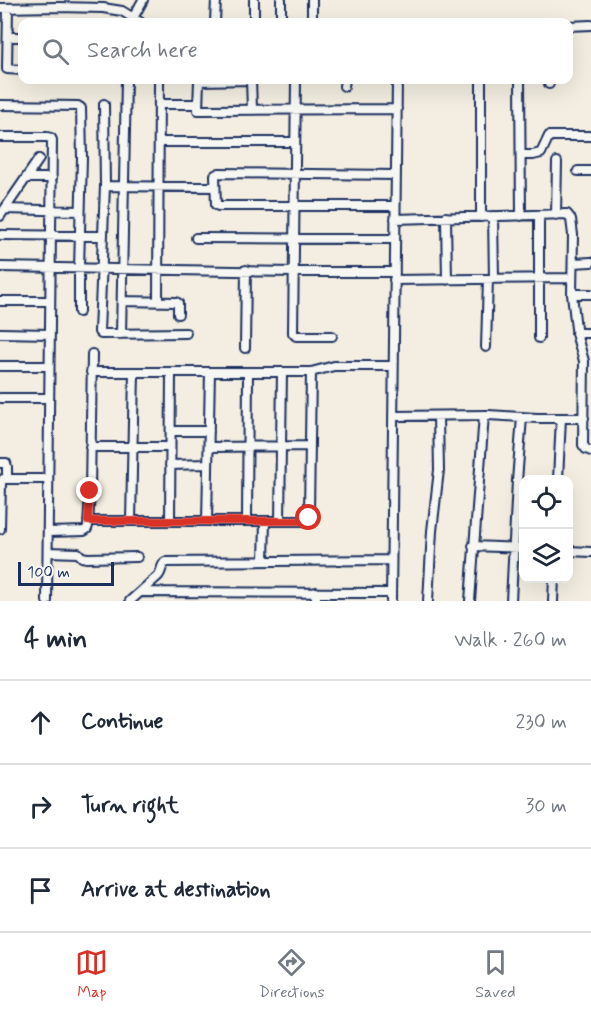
<!DOCTYPE html>
<meta charset="utf-8">
<style>
:root{--surface:#fff;--page:#f2f2f3;--text:#1f2937;--muted:#747a83;--line:#e0e1e3;--accent:#d93025}
body{margin:0;font-family:Mynerve,sans-serif;background:var(--page);color:var(--text)}
.controls{position:absolute;right:18px;bottom:18px;display:grid;overflow:hidden;border-radius:12px;box-shadow:0 6px 24px #0002}
.controls button{width:54px;height:54px;display:grid;place-items:center;padding:0;border:0;border-bottom:2px solid var(--line);background:var(--surface);color:var(--text);font:30px sans-serif}
.scale{position:absolute;left:18px;bottom:15px;width:96px;box-sizing:border-box;padding-left:6px;border:3px solid #1b2f5e;border-top:0;font-size:16px;line-height:21px;white-space:nowrap;color:#1b2f5e;-webkit-text-stroke:4px #f6f6f2;paint-order:stroke}
.stop{position:absolute;width:18px;height:18px;margin:-14px;border:4px solid #d93025;border-radius:50%;background:#fff}
.stop.end{background:#d93025;border-color:#fff;box-shadow:0 2px 6px #0008}
.list{margin:0;padding:0;list-style:none}
h2{display:flex;justify-content:space-between;align-items:center;height:78px;margin:0;padding:0 24px;font-size:26px}
h2 small{font-size:20px;font-weight:400;color:var(--muted)}
.list li{display:grid;grid-template-columns:39px 1fr auto;gap:18px;align-items:center;box-sizing:border-box;height:84px;padding:0 24px;border-top:2px solid var(--line)}
.list b{display:block;font-size:22px;white-space:nowrap}
.list em{font-size:20px;font-style:normal;color:var(--muted)}
.icon{flex:none;width:33px;height:33px;fill:none;stroke:currentColor;stroke-width:2;stroke-linecap:round;stroke-linejoin:round}
.map{position:relative;flex:none;width:591px;height:601px;overflow:hidden}
.search{position:absolute;background:var(--surface);box-shadow:0 6px 24px #0002;left:18px;right:18px;top:18px;height:66px;display:flex;align-items:center;gap:15px;box-sizing:border-box;padding:0 21px;border-radius:12px;color:var(--muted);font-size:22px}
.sheet{height:330px;background:var(--surface)}
nav{display:flex;justify-content:space-around;align-items:center;box-sizing:border-box;height:84px;border-top:2px solid var(--line);background:var(--surface);font-size:16px;color:var(--muted)}
nav a{display:grid;justify-items:center;gap:3px}
nav .on{color:var(--accent)}
.map>svg:first-child{display:block}
.lines{fill:none;stroke-linecap:round;stroke-linejoin:round}
.minor-casing{stroke:#1b2f5e;stroke-width:12}
.minor{stroke:#f6f6f2;stroke-width:8}
.route{stroke:#d93025;stroke-width:8}
</style>
<div class="map">
<svg width="591" height="601" viewBox="0 0 591 601">
<rect width="100%" height="100%" fill="#f3eee1"/>
<filter id="ink" filterUnits="userSpaceOnUse"><feTurbulence type="fractalNoise" baseFrequency=".0167" numOctaves="2"/><feDisplacementMap in="SourceGraphic" scale="12" xChannelSelector="R" yChannelSelector="G"/><feConvolveMatrix kernelMatrix="1 2 1 2 8 2 1 2 1" color-interpolation-filters="sRGB"/></filter>
<g filter="url(#ink)">
<g class="lines">
<g class="minor-casing">
<path id="minor" d="M0,8L58,7L103,8L122,11L140,22
M8,8L7,69L22,70
M133,21V18L143,0
M215,22L216,0
M254,22V0
M281,22V0
M312,22V0
M568,26L591,25
M8,37H22
M199,80L198,110L397,109
M251,80L252,109
M296,80L293,333L296,336H332
M520,80L521,216
M199,81L251,80
M549,84V80
M344,86L345,80
M104,104L105,186L99,332L101,334L186,333
M159,104H198
M0,105L78,106L81,108L82,158L79,268V312
M0,137H47L51,138L52,140L47,601
M159,142H295
M521,155H533L541,153L549,136H591
M578,171H591
M26,178H52
M105,186L215,187
M395,206H218L216,205L215,175L219,173L396,175
M5,209L80,211
M539,215V338
M556,215L557,162
M0,216L39,159
M493,216L494,279
M446,217L447,280
M481,217V80
M395,219L567,214L571,219L573,235L572,294L577,337L584,361L583,445L586,449L591,451
M0,235L103,236
M196,238L395,239
M573,263L591,262
M0,267L293,272H395
M394,280L572,278
M572,294H591
M0,301H50
M122,301L176,302L178,303V314
M158,302L159,80
M0,333L50,334
M576,333H591
M121,334L126,80
M486,347L488,279
M245,348L246,270
M0,366H49
M91,372H311L334,366H393
M0,398H49
M393,416L488,415L537,418H584
M171,431H209
M90,447H170
M209,447L310,446
M0,463H6L7,467V479
M170,465L208,464
M558,479L561,418
M88,521H307L309,518V512L311,372
M131,521L134,372
M170,521L171,372
M207,521L210,372
M247,521L248,372
M280,521L282,372
M0,529L1,483L3,479H48
M48,532L84,531L87,529L88,526L90,491L92,354
M473,546L524,548
M568,551L591,552
M48,552L78,553L82,557L87,558L137,557
M264,561L265,521
M142,592L391,593
M130,601L158,576C162,572 161,565 165,562L391,560
M316,601V592
M391,601L397,80
M428,601L432,531L439,470L438,416
M470,601L484,415
M511,601L517,481L522,417
M553,601L554,578"/>
</g>
<use href="#minor" class="minor"/>
</g>
</g>
<g class="lines" filter="url(#ink)">
<path class="route" d="M90,491L88,521H305L309,518"/>
</g>
</svg>
<div class="controls">
<button><svg class="icon" aria-label="locate" viewBox="0 0 24 24"><circle cx="12" cy="12" r="6"/><path d="M12 2v4M12 18v4M2 12h4M18 12h4"/></svg></button>
<button><svg class="icon" aria-label="layers" viewBox="0 0 24 24"><path d="M12 4l9 5-9 5-9-5zM3 14l9 5 9-5"/></svg></button>
</div>
<div class="scale">100 m</div>
<div class="stop" style="left:309px;top:518px"></div>
<div class="stop end" style="left:90px;top:491px"></div>
<div class="search"><svg class="icon" aria-label="search" viewBox="0 0 24 24"><circle cx="10" cy="10" r="6"/><path d="M15 15l6 6"/></svg>Search here</div>
</div>
<section class="sheet">
<h2>4 min<small>Walk · 260 m</small></h2>
<ul class="list">
<li><svg class="icon" aria-label="ahead" viewBox="0 0 24 24"><path d="M12 20V5M6 11l6-6 6 6"/></svg><div><b>Continue</b></div><em>230 m</em></li>
<li><svg class="icon" aria-label="right" viewBox="0 0 24 24"><path d="M7 20v-9h11M14 6l5 5-5 5"/></svg><div><b>Turn right</b></div><em>30 m</em></li>
<li><svg class="icon" aria-label="arrive" viewBox="0 0 24 24"><path d="M6 21V4h12l-3 4 3 4H6"/></svg><div><b>Arrive at destination</b></div></li>
</ul>
</section>
<nav>
<a class="on"><svg class="icon" aria-label="map" viewBox="0 0 24 24"><path d="M3 6l6-2 6 2 6-2v14l-6 2-6-2-6 2zM9 4v14M15 6v14"/></svg>Map</a>
<a><svg class="icon" aria-label="directions" viewBox="0 0 24 24"><path d="M12 3l9 9-9 9-9-9zM9 14v-3h6M13 9l2 2-2 2"/></svg>Directions</a>
<a><svg class="icon" aria-label="saved" viewBox="0 0 24 24"><path d="M7 4h10v16l-5-4-5 4z"/></svg>Saved</a>
</nav>
